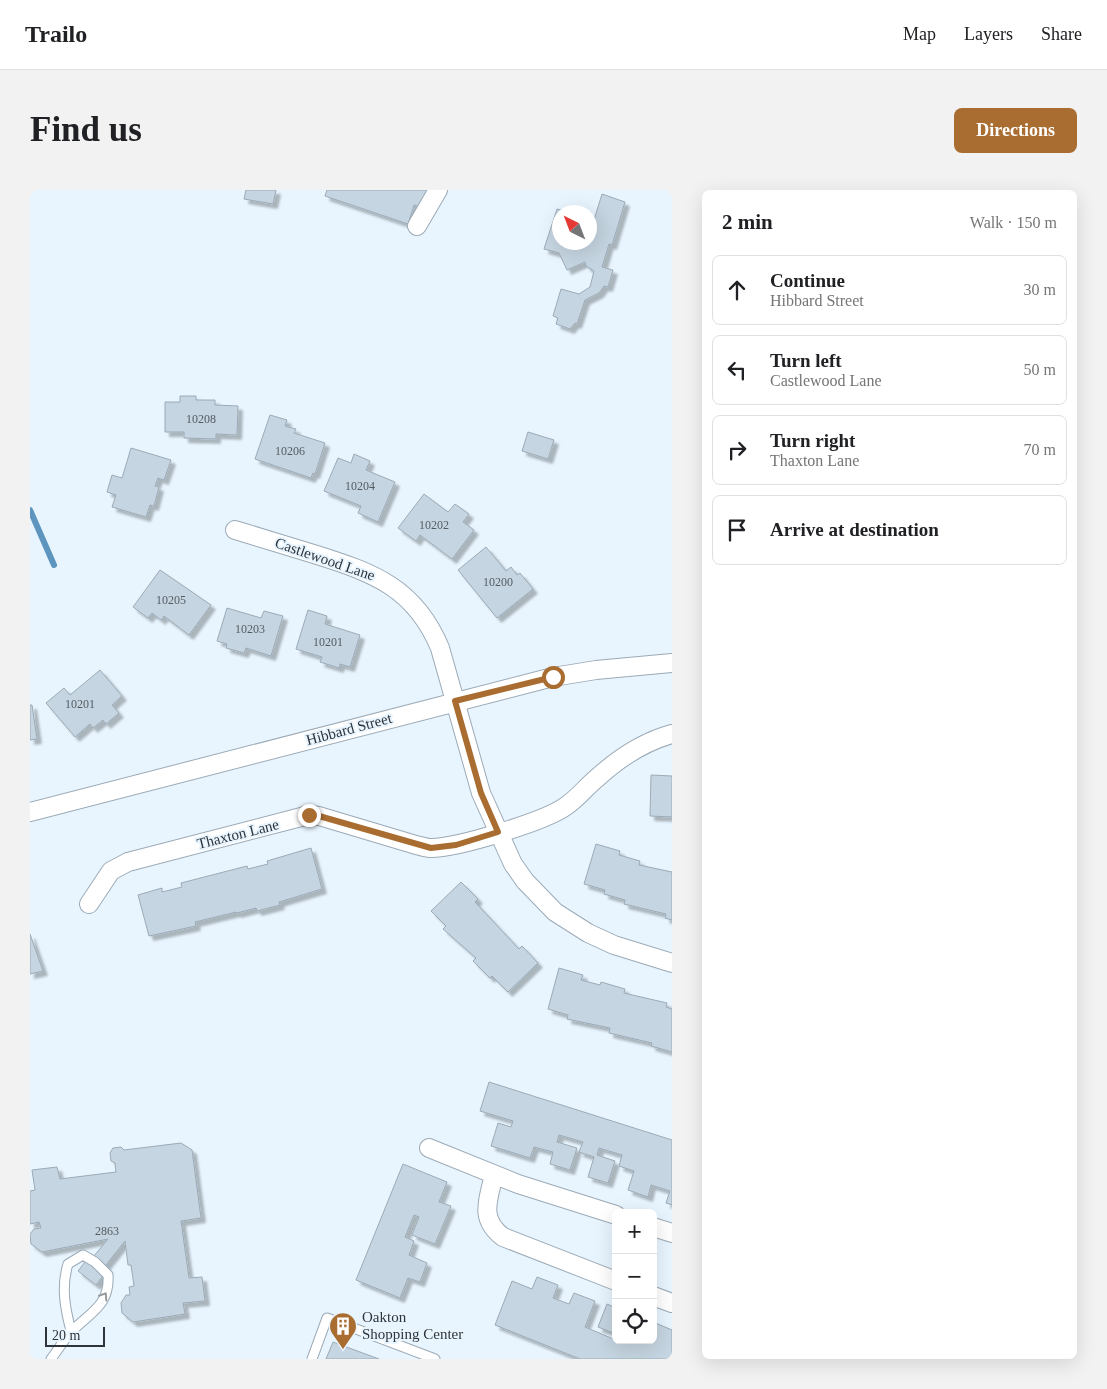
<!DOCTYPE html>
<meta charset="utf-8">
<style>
:root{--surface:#fff;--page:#f2f2f2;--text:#202124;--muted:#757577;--line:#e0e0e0;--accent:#aa6d31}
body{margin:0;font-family:Georgia,serif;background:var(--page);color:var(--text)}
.controls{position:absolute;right:15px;bottom:15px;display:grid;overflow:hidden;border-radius:8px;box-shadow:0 5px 20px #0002}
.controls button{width:45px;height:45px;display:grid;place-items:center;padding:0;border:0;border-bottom:1px solid var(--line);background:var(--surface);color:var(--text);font:25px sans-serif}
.compass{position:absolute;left:522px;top:15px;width:45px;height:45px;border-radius:50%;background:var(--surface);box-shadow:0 5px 20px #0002;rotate:318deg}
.scale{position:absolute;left:15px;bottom:12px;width:60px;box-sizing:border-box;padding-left:5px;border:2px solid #2e3439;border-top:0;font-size:14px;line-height:18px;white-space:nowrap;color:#2e3439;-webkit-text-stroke:4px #e8f5ff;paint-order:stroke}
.stop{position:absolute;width:15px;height:15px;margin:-11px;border:4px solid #aa6d31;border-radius:50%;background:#fff}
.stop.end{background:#aa6d31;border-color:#fff;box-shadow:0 1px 5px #0008}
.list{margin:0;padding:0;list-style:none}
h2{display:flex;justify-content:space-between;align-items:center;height:65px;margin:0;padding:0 20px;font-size:21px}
h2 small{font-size:16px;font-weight:400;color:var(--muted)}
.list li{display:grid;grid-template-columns:32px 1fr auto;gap:15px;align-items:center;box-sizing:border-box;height:70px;margin:0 10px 10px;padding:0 10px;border:1px solid var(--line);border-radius:8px}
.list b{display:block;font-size:19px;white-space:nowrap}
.list p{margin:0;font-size:16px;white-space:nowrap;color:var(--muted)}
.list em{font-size:16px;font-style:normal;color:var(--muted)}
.icon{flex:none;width:28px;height:28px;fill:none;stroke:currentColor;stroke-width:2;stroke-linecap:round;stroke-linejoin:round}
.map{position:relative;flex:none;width:642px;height:1169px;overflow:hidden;border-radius:8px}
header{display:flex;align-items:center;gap:30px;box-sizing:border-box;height:70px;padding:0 25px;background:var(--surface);border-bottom:1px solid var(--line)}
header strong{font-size:24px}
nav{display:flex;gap:28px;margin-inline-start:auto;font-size:18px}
.intro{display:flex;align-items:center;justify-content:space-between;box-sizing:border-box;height:120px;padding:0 30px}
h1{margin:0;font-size:35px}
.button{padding:12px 22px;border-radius:8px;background:var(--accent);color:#fff;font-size:18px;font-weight:700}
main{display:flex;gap:30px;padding:0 30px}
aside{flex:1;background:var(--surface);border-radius:8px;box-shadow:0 5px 20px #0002}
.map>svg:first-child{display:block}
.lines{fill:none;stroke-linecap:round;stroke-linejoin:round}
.stream{stroke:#5d95bf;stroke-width:6}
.building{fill:#c5d5e1;stroke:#9baab6;filter:url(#shadow)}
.lane-casing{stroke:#9baab6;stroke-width:11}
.street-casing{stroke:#9baab6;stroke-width:20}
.lane{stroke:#fff;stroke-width:9}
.street{stroke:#fff;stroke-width:18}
.oneway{stroke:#969a9c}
.route{stroke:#aa6d31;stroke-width:6}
.labels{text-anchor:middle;stroke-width:4;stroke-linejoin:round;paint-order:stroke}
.number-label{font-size:12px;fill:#545c63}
.street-label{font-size:15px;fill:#2e3439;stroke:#e8f5ff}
.poi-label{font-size:15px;fill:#2e3439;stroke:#e8f5ff;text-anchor:start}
</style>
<header>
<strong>Trailo</strong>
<nav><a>Map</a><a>Layers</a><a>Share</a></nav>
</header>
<div class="intro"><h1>Find us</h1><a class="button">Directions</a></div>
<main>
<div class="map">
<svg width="642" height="1169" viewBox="0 0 642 1169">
<defs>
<filter id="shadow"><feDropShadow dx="4.5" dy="4.5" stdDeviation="1" flood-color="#0004"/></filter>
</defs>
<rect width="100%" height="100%" fill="#e8f5ff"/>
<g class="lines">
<path class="stream" d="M0,320L24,375"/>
</g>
<path class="building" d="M216,0H246L243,14L214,9Z
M297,0H402L396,18L384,15L378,34L295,6Z
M572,4L595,12L582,55L579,54L572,77L583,80L578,97L574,96L569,103L555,110L547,134L545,133L540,139L526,134L528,128L523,126L531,99L549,104L560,97L564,81L556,76L555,72L537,80L529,63L514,59L527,19L539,22H530V52H560V29L564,30Z
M150,206H166V210H185V215L208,216L207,245L186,244V249L154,248V242H135V212H150Z
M240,225L257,230L255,236L266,239L264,243L295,253L285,284L283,283L281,288L225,269Z
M498,242L524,250L518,269L492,261Z
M101,258L141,270L134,290L128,288L125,296L129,297L124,316L120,315L116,327L82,317L86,305L77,302L82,285L92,288Z
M324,264L340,271L336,280L365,292L348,332L328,323L331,316L294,301L308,268L321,273Z
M394,304L418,322L425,314L439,324L433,332L444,340L422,369L390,345L386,351L368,338Z
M456,357L476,381L481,377L487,385L490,383L503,399L467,428L428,380Z
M130,380L181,415L159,445L134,426L131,430L122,423L118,428L103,417Z
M197,418L231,428L234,421L253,426L241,466L216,458L214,463L196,458L197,454L187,451Z
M278,420L297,426L295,434L330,445L320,477L310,474L309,478L290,472L292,467L266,459Z
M70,480L92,506L82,515L89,523L76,534L73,530L63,538L60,534L45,547L16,513L34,498L40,505Z
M0,515H2L7,549L0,550Z
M621,585L642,586V627L620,626Z
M566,654L590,661L589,665L610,671L609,675L642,682V730L635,728L636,724L594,714L595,710L574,704L575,700L554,694Z
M281,658L292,699L249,712L250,715L227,721L226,718L207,723L206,722L165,732L166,736L119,746L108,705L132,698V702L152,697L151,693L217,676L218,679L238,674L237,671Z
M431,692L448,709L445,712L489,759L492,756L508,773L478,802L462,786L460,788L443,771L446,768L413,739L416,736L401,721Z
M0,744L13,781L0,784Z
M529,778L553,785L551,790L570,795L571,792L595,799L594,803L637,813L636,817L642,819V862L621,856L622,853L579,843L580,838L537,829L538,825L518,819Z
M459,892L642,950V1015L636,1013L640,1001L621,995L618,1007L598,1000L604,981L589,976L592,965L569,958L567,965L585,971L578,993L558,987L564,967L549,962L553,952L529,945L527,952L547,958L540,980L520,974L523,962L504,957L500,968L461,956L468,933L481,937L483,931L450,921Z
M151,953L162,960L171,1028L151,1031L159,1088L172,1087L175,1111L153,1113L155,1124L103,1132L92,1123L91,1113L96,1105H100L99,1097L104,1096L101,1075H98L95,1051L75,1076L78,1079L66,1095L48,1081L61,1064L64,1066L78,1049L12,1062L1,1054L0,1044L4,1039L11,1038L9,1032L0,1034V1001L5,1000L2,980L27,977L30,989L86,982L85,973L81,971L80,963L83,958L91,957L94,960Z
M373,974L417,992L409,1012L421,1016L405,1054L382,1045L389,1027L384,1025L375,1047L384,1051L379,1065L397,1073L390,1092L378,1088L370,1108L326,1090Z
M507,1087L528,1095L523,1108L539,1114L544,1103L565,1111L555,1137L586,1150H623V1132L642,1140V1169H550L465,1135L482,1091L502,1099Z
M577,1114L586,1118V1144L568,1137Z
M303,1152L349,1169H296Z"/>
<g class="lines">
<g class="lane-casing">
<path id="lane" d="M21,1169C28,1160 34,1149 42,1141C61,1122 80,1115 78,1085L65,1072L53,1065L38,1074C31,1097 35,1118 41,1141
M282,1169L297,1128L405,1169"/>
</g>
<g class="street-casing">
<path id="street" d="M387,36L408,0
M205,340C232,348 260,357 287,365C344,383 385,398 410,458L451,603L483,674L495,691L525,722L558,743L584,755L642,773
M0,622L523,487L566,480L642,473
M59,714L81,681L98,672L279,625L289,626L386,655C391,656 397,658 401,658C427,658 516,631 536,616C548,608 556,597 567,588C589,568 613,552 642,544
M399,958L488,994L586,1025
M464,985C458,1010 449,1029 473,1047L586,1091
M623,1037L642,1043
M623,1106L642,1113"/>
</g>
<use href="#lane" class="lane"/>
<use href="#street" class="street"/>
</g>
<defs><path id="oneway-chevron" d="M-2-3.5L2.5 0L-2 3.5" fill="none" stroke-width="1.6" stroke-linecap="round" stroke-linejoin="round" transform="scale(1.25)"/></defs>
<use class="oneway" href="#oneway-chevron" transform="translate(74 1106) rotate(-57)"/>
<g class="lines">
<path class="route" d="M279,625L289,626L401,658L426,655L468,642L451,603L425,511L523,487"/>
</g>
<defs>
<g id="building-pin" transform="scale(1.4375)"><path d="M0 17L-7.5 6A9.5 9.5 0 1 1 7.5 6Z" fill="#aa6d31" stroke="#e8f5ff"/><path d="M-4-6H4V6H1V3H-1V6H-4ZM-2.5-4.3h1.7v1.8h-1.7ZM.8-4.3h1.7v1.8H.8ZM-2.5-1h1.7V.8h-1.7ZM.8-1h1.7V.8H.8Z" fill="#fff"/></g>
</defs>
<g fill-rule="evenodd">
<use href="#building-pin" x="313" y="1136"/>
</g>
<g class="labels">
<g class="number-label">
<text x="171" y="233">10208</text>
<text x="260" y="265">10206</text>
<text x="330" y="300">10204</text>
<text x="404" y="339">10202</text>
<text x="468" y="396">10200</text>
<text x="141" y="414">10205</text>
<text x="220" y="443">10203</text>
<text x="298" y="456">10201</text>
<text x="50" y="518">10201</text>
<text x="77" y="1045">2863</text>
</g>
<g class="street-label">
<text transform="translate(295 369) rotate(19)" y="5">Castlewood Lane</text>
<text transform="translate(319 539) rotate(-15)" y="5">Hibbard Street</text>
<text transform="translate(208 644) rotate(-14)" y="5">Thaxton Lane</text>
</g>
<g class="poi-label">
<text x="332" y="1132">Oakton<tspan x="332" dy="17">Shopping Center</tspan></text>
</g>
</g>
</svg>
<div class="controls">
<button>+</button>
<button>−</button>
<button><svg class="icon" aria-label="locate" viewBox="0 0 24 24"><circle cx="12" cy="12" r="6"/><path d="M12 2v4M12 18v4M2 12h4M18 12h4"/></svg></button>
</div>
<svg class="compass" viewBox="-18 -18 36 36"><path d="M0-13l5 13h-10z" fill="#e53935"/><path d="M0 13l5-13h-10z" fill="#757577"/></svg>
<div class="scale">20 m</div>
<div class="stop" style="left:523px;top:487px"></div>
<div class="stop end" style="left:279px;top:625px"></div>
</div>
<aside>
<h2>2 min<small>Walk · 150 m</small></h2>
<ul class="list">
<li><svg class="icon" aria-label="ahead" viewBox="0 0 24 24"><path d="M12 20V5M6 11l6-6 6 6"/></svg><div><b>Continue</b><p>Hibbard Street</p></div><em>30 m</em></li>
<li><svg class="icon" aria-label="left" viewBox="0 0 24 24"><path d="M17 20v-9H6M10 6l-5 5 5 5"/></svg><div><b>Turn left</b><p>Castlewood Lane</p></div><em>50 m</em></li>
<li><svg class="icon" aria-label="right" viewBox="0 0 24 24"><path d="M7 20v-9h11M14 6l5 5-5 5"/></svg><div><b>Turn right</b><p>Thaxton Lane</p></div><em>70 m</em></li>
<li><svg class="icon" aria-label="arrive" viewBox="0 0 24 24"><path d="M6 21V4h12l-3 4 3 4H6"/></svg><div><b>Arrive at destination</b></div></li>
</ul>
</aside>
</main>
